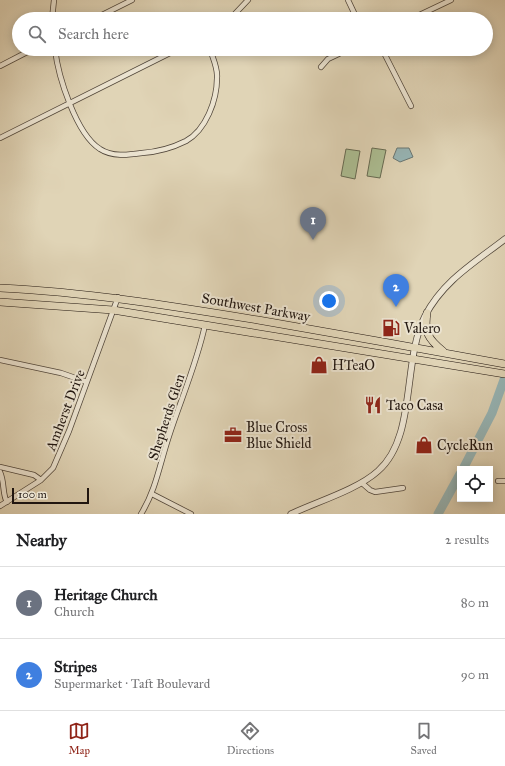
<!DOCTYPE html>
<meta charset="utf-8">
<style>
:root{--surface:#fff;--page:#f6f6f6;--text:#202124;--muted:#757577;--line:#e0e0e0;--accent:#8f2418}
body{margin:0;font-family:"IM FELL Great Primer",serif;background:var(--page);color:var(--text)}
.controls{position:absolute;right:12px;bottom:12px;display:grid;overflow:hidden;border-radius:0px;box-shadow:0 2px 10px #0003}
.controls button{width:36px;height:36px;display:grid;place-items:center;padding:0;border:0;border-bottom:1px solid var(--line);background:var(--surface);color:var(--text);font:20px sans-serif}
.scale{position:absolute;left:12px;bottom:10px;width:77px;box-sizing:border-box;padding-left:4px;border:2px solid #211610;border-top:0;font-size:11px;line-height:14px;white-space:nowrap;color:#211610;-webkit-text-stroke:3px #ebe3d0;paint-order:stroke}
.you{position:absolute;left:329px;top:301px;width:14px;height:14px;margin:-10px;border:3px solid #fff;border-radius:50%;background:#1a73e8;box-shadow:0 0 0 6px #1a73e833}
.badge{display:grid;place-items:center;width:26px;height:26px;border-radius:50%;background:var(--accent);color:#fff;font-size:13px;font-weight:700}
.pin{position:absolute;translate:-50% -33px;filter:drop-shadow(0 1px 2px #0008)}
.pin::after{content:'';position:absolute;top:21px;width:14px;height:12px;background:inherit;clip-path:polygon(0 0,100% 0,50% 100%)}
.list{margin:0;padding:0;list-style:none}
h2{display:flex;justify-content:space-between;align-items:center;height:52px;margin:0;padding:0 16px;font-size:17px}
h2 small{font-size:13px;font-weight:400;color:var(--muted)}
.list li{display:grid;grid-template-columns:26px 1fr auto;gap:12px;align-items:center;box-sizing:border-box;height:72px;padding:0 16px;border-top:1px solid var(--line)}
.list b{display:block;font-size:15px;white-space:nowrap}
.list p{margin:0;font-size:13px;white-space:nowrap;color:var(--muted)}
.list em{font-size:13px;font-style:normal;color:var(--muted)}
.icon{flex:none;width:22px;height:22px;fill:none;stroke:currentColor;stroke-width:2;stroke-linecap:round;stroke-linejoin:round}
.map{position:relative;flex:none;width:505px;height:514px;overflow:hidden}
.search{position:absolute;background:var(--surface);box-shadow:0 2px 10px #0003;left:12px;right:12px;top:12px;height:44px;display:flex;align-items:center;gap:10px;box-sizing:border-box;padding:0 14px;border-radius:22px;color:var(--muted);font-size:15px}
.sheet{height:196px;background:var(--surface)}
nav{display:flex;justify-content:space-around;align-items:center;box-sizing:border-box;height:56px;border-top:1px solid var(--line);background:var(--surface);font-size:11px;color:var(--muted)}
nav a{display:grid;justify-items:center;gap:2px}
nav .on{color:var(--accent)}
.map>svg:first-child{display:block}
.pitch{fill:#acbe93;stroke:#666a52}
.water{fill:#97b6b7;stroke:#687674}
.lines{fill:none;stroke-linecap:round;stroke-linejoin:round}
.river{stroke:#97b6b7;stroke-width:9}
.minor-casing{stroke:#51463a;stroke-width:6}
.tertiary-casing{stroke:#51463a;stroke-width:7}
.primary-casing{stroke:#211610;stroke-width:8}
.minor{stroke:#ebe3d0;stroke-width:4.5}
.tertiary{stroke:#ebe3d0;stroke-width:5.5}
.primary{stroke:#e0d4b6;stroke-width:7}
.labels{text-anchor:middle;stroke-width:4;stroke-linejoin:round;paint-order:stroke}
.street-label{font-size:14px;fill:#211610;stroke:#ebe3d0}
.poi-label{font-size:14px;fill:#211610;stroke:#ebe3d0;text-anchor:start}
</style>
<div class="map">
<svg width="505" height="514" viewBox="0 0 505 514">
<rect width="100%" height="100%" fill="#e0d4b6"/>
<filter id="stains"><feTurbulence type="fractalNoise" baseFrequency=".005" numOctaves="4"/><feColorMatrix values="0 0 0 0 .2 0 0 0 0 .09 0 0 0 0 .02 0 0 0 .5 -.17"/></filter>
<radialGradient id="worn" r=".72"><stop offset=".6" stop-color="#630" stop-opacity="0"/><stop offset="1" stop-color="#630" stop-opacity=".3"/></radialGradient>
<path class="pitch" d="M372,148L386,150L380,178L367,176Z
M346,149L360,151L355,179L341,176Z"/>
<path class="water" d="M397,148H409L413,157L400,162L393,158Z"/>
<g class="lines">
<path class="river" d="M463,469L492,413L505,377
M438,514L460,474"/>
<g class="minor-casing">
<path id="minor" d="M348,0L357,19
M52,19L54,0
M94,19L132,0
M230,19L248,0
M411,19L451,0
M55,49C58,76 76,134 100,149C112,157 128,155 142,153C157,152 172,148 186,141C206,130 217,100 217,78C218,68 213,59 210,49
M382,49L411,106
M0,66L33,49
M321,67L328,59L349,49
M0,138L178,49
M0,360L61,373L87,382
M0,467L34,475L41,480
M0,472C5,483 2,494 7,502
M498,481H505
M362,483L370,490L375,492L403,488
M152,494L191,514
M0,506L41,480L53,468L69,431L118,297
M141,514C156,490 160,463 169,436C181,399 197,363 205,325"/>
</g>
<g class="tertiary-casing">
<path id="tertiary" d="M291,514C316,502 357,490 378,471C417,437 402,361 425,316C443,281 474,263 505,239"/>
</g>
<g class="primary-casing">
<path id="primary" d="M0,288C87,292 172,306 258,320C340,334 423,349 505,364
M0,302L113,310L505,374
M427,313C424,332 428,339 443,351"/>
</g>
<use href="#minor" class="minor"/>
<use href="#tertiary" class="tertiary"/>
<use href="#primary" class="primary"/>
</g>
<defs>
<g id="fuel-bare" transform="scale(1.38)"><path d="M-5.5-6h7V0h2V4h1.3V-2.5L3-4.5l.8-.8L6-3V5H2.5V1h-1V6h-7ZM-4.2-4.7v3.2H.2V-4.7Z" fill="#8f2418" stroke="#ebe3d0" stroke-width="2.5" paint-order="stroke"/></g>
<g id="shop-bare" transform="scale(1.38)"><path d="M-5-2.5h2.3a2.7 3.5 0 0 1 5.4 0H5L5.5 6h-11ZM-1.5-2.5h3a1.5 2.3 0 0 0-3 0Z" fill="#8f2418" stroke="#ebe3d0" stroke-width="2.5" paint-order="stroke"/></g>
<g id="restaurant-bare" transform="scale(1.38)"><path d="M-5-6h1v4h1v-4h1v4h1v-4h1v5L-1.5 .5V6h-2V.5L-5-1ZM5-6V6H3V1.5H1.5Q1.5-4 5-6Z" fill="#8f2418" stroke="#ebe3d0" stroke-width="2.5" paint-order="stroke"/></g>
<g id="office-bare" transform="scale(1.38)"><path d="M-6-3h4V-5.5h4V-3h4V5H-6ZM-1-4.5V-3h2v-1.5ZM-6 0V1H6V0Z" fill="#8f2418" stroke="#ebe3d0" stroke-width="2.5" paint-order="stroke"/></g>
</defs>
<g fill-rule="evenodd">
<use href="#fuel-bare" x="391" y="328"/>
<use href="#shop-bare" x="319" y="365"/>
<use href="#restaurant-bare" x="373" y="405"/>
<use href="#office-bare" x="233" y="435"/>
<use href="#shop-bare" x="424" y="445"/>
</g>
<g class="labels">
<g class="street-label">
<text transform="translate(256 307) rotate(10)" y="5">Southwest Parkway</text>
<text transform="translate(65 410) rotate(-69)" y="5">Amherst Drive</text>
<text transform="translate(166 417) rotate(-72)" y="5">Shepherds Glen</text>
</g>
<g class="poi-label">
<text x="404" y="333">Valero</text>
<text x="332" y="370">HTeaO</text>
<text x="386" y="410">Taco Casa</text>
<text x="246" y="432">Blue Cross<tspan x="246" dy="16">Blue Shield</tspan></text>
<text x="437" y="450">CycleRun</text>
</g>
</g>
<rect width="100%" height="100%" filter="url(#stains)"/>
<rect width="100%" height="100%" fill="url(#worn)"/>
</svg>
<div class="controls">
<button><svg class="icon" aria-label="locate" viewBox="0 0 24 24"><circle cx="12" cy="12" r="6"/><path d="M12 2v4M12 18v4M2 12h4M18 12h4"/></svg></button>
</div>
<div class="scale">100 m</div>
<div class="you"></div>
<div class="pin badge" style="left:313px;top:240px;background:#6b7280">1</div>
<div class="pin badge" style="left:396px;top:307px;background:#3f7fe0">2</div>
<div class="search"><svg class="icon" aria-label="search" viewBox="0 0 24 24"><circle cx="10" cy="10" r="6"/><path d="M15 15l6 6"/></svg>Search here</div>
</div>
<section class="sheet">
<h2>Nearby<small>2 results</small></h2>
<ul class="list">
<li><span class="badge" style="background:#6b7280">1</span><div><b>Heritage Church</b><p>Church</p></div><em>80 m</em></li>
<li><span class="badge" style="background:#3f7fe0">2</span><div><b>Stripes</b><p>Supermarket · Taft Boulevard</p></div><em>90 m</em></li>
</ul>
</section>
<nav>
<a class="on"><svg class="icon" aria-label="map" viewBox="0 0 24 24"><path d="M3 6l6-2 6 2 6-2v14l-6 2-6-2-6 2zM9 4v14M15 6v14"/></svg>Map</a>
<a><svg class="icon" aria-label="directions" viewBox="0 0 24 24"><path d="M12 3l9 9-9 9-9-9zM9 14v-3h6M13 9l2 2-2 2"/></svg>Directions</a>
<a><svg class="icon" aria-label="saved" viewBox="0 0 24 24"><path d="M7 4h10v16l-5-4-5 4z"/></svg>Saved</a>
</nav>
